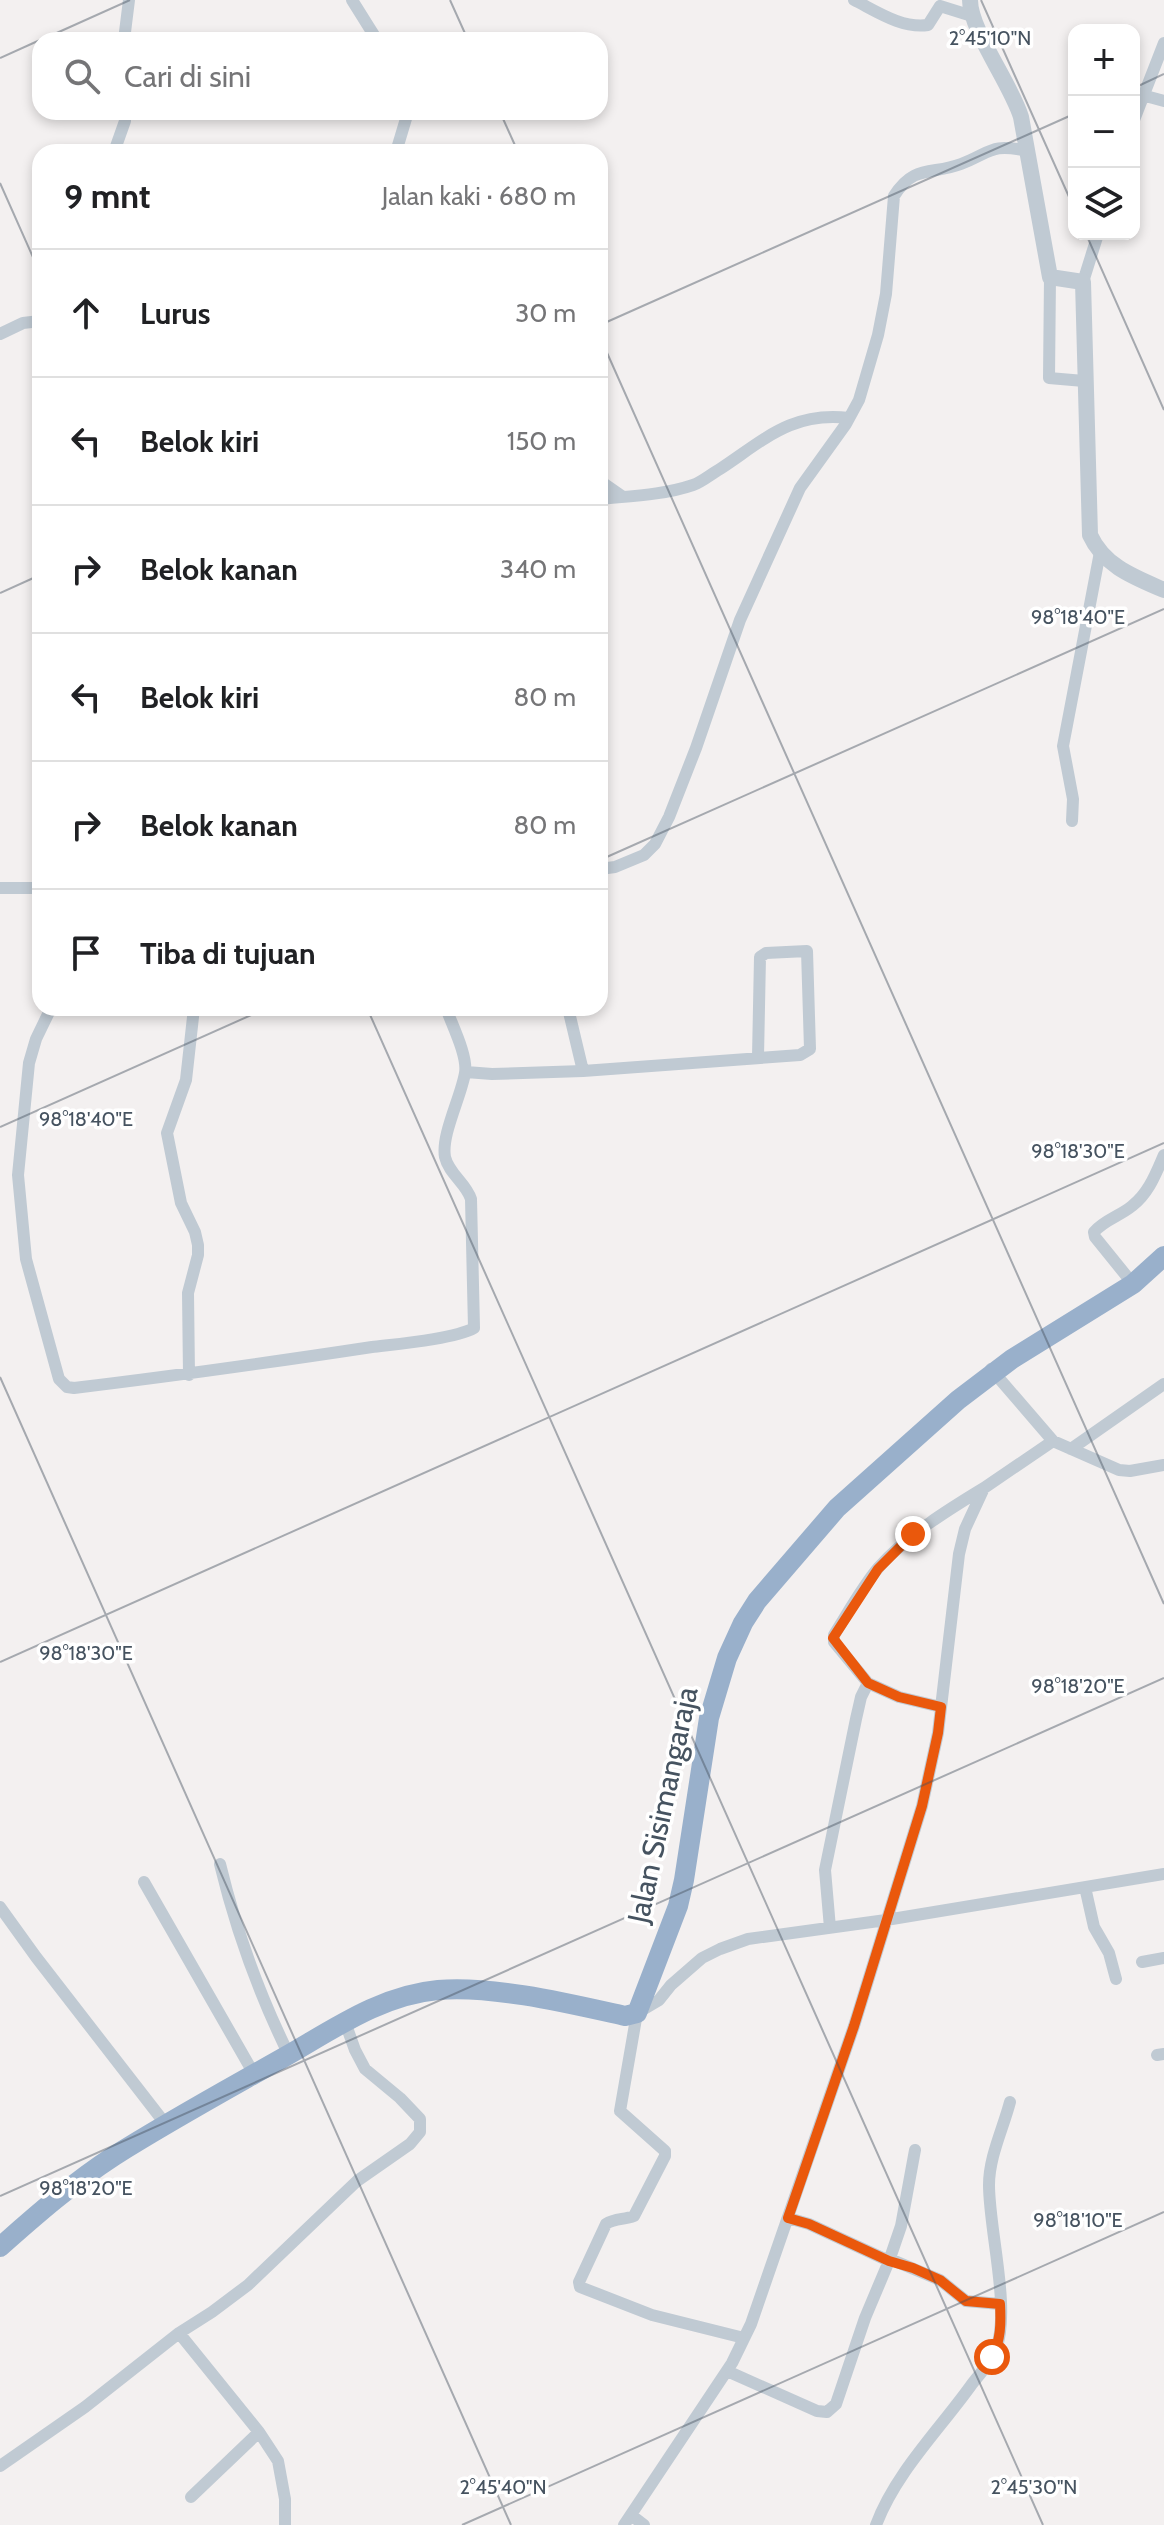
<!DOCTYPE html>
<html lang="id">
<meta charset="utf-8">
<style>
:root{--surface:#fff;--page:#f6f6f6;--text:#202124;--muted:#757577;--line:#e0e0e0}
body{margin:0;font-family:Cabin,sans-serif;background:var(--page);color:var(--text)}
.controls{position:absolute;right:24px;top:24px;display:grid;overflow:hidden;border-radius:16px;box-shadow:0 4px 12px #0003}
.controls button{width:72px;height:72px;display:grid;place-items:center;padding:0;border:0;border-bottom:2px solid var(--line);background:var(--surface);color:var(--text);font:40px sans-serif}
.stop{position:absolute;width:24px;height:24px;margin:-18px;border:6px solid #ea580c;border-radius:50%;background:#fff}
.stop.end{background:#ea580c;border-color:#fff;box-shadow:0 2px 8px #0008}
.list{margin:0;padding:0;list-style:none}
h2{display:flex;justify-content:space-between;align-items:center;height:104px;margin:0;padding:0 32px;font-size:34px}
h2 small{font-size:26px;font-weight:400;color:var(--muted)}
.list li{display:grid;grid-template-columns:52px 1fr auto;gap:24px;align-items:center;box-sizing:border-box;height:128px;padding:0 32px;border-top:2px solid var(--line)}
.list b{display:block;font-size:30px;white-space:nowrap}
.list em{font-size:26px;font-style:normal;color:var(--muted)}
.icon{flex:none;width:44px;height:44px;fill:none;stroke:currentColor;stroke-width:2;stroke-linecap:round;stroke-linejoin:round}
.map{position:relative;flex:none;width:1164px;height:2525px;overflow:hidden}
.search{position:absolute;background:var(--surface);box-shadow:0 4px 12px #0003;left:32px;top:32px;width:576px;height:88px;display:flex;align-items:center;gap:20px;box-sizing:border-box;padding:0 28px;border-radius:24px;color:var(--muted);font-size:30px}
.panel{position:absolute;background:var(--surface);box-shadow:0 4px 12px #0003;left:32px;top:144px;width:576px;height:872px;border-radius:24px}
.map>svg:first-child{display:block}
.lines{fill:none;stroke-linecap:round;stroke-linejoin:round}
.minor{stroke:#c0cad3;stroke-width:12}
.tertiary{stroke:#c0cad3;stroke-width:16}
.trunk{stroke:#99b0cb;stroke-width:20}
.route{stroke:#ea580c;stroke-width:10}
.ticks{fill:none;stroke:#465360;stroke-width:2;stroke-opacity:0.45}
.labels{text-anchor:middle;stroke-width:7;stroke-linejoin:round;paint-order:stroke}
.street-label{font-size:30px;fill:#465360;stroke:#fff}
.ticks-label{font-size:20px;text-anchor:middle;fill:#465360;stroke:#fff;stroke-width:7;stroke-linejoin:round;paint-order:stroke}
</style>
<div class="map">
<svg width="1164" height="2525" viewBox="0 0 1164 2525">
<rect width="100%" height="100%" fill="#f3f0f0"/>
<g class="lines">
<path class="minor" d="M352,0L377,40
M854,0C876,11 902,29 928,25L940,6L972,16
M124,40L129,0
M1142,95L1164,101
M1134,120L1164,43
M114,152L125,121L124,112
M396,152L408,112
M1050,277L1049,378L1084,381
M1083,282L1098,234
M0,334L23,323L40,321
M600,481L623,497
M600,499C630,496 664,495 693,485C702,482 711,474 720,469C764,440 792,411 849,418
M1072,821L1073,799L1063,746L1100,552
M600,869L615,867L644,855L655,844L669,817L696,748L740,620L800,488L846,424L859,400L878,335L886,294L894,196C914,164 932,175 961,164C992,152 990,143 1028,151
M0,888H40
M51,1008L36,1039L29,1063L18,1175L26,1259L59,1379L67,1387L74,1388C174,1376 273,1362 372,1347C396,1344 454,1339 474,1328L471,1199C466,1183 449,1174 445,1157C441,1135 461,1097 465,1073C468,1056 452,1025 446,1008
M568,1008L583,1071
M466,1072L492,1074L583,1071L800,1055L810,1049L807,951L766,953L760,957L758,1057
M1133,1284L1095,1237L1094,1232C1104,1220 1120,1216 1132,1206C1149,1193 1156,1173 1164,1155
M991,1369L1053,1441L1119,1470L1130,1471L1164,1465
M189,1375L188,1293L198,1255V1245L195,1232L181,1203L167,1133L186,1080L194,1008
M1071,1449L1164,1384
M941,1707L899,1697L868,1683L834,1642V1635C848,1613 862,1587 879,1567C909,1534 946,1511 984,1488
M220,1864C236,1930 259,1994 289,2055
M144,1882L254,2074
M1085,1887L1094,1927L1109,1953L1116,1979
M0,1907L36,1957L167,2126
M830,1928L825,1870L856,1719L861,1697L868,1683
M1142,1962L1164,1958
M1157,2055L1164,2054
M890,2259L940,2280L966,2301L1000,2304
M889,2261L901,2226L915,2150
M179,2333L259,2432L278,2461L285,2499V2525
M744,2338L652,2315L580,2287L579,2282L606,2224C615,2218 624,2220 634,2216L665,2156V2151L620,2111L637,2013L659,2000L671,1985L702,1958L720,1949L748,1939L886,1920L1164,1874
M727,2371L817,2411L827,2412L836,2404L865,2318L889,2261L809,2224L788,2218
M0,2466L85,2407L179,2333L212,2312L248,2285L357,2181L410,2144L420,2132V2119L400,2098L365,2069L355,2050L345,2022
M191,2497L259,2432
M631,2515L644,2525
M624,2525L732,2363L751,2324L854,2026L922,1806L938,1733L959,1554L965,1529L984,1488L1053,1441
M876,2525C896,2472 940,2429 972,2384C980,2373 992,2362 996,2349C1011,2309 989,2230 989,2185C989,2157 1003,2129 1010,2102"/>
<path class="tertiary" d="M970,0C970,30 1011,84 1021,117L1050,277L1083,282L1090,535C1104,566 1134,577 1164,590"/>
<path class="trunk" d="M0,2247C36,2215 74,2182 114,2156C171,2120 230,2088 288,2055C335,2028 382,1995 438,1990C492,1985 571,2004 625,2016L637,2013L678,1906L684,1880L709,1718L727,1658L743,1623L757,1601L837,1508L958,1400L1012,1359L1133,1284L1164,1256"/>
</g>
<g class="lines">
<path class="route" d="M913,1534L878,1569L833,1638L868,1683L899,1697L941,1707L938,1733L922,1806L854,2026L788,2218L809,2224L889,2261L913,2268L940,2280L966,2301L1000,2304C1001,2323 1001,2340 992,2357"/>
</g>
<path class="ticks" d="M450,0L468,40M981,0L1074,208M41,40L130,0M0,58L40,40M1134,88L1164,74M500,112L518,152M0,183L40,273M1086,234L1164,410M600,325L1074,114M600,337L1164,1604M0,593L40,575M600,860L1164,609M367,1008L1043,2525M0,1127L267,1008M0,1377L511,2525M0,1662L1164,1143M0,2196L1164,1678M462,2525L1164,2212"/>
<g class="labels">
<g class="street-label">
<text transform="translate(663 1805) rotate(-78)" y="10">Jalan Sisimangaraja</text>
</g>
</g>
<g class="ticks-label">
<text x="990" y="45">2°45'10"N</text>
<text x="1078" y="624">98°18'40"E</text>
<text x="86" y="1126">98°18'40"E</text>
<text x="1078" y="1158">98°18'30"E</text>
<text x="86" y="1660">98°18'30"E</text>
<text x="1078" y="1693">98°18'20"E</text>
<text x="86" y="2195">98°18'20"E</text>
<text x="1078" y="2227">98°18'10"E</text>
<text x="503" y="2494">2°45'40"N</text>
<text x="1034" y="2494">2°45'30"N</text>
</g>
</svg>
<div class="controls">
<button>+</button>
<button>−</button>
<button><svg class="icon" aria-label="layers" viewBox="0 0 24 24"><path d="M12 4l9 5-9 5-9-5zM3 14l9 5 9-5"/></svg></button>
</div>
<div class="stop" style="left:992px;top:2357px"></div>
<div class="stop end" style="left:913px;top:1534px"></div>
<div class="search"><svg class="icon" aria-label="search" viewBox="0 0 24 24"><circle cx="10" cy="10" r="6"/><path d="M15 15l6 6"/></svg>Cari di sini</div>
<section class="panel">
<h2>9 mnt<small>Jalan kaki · 680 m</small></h2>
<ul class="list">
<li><svg class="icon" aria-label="ahead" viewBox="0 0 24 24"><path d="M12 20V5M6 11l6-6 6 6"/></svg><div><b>Lurus</b></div><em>30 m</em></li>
<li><svg class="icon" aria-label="left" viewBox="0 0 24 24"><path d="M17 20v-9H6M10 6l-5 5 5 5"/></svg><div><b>Belok kiri</b></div><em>150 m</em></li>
<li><svg class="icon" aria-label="right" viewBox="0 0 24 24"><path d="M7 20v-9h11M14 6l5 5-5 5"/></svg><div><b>Belok kanan</b></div><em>340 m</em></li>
<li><svg class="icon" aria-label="left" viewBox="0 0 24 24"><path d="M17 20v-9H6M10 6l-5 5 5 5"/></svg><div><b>Belok kiri</b></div><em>80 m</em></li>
<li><svg class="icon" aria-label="right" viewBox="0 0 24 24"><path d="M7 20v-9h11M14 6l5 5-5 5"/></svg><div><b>Belok kanan</b></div><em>80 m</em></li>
<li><svg class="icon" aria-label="arrive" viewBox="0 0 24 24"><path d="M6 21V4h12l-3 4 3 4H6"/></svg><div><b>Tiba di tujuan</b></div></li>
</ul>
</section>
</div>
